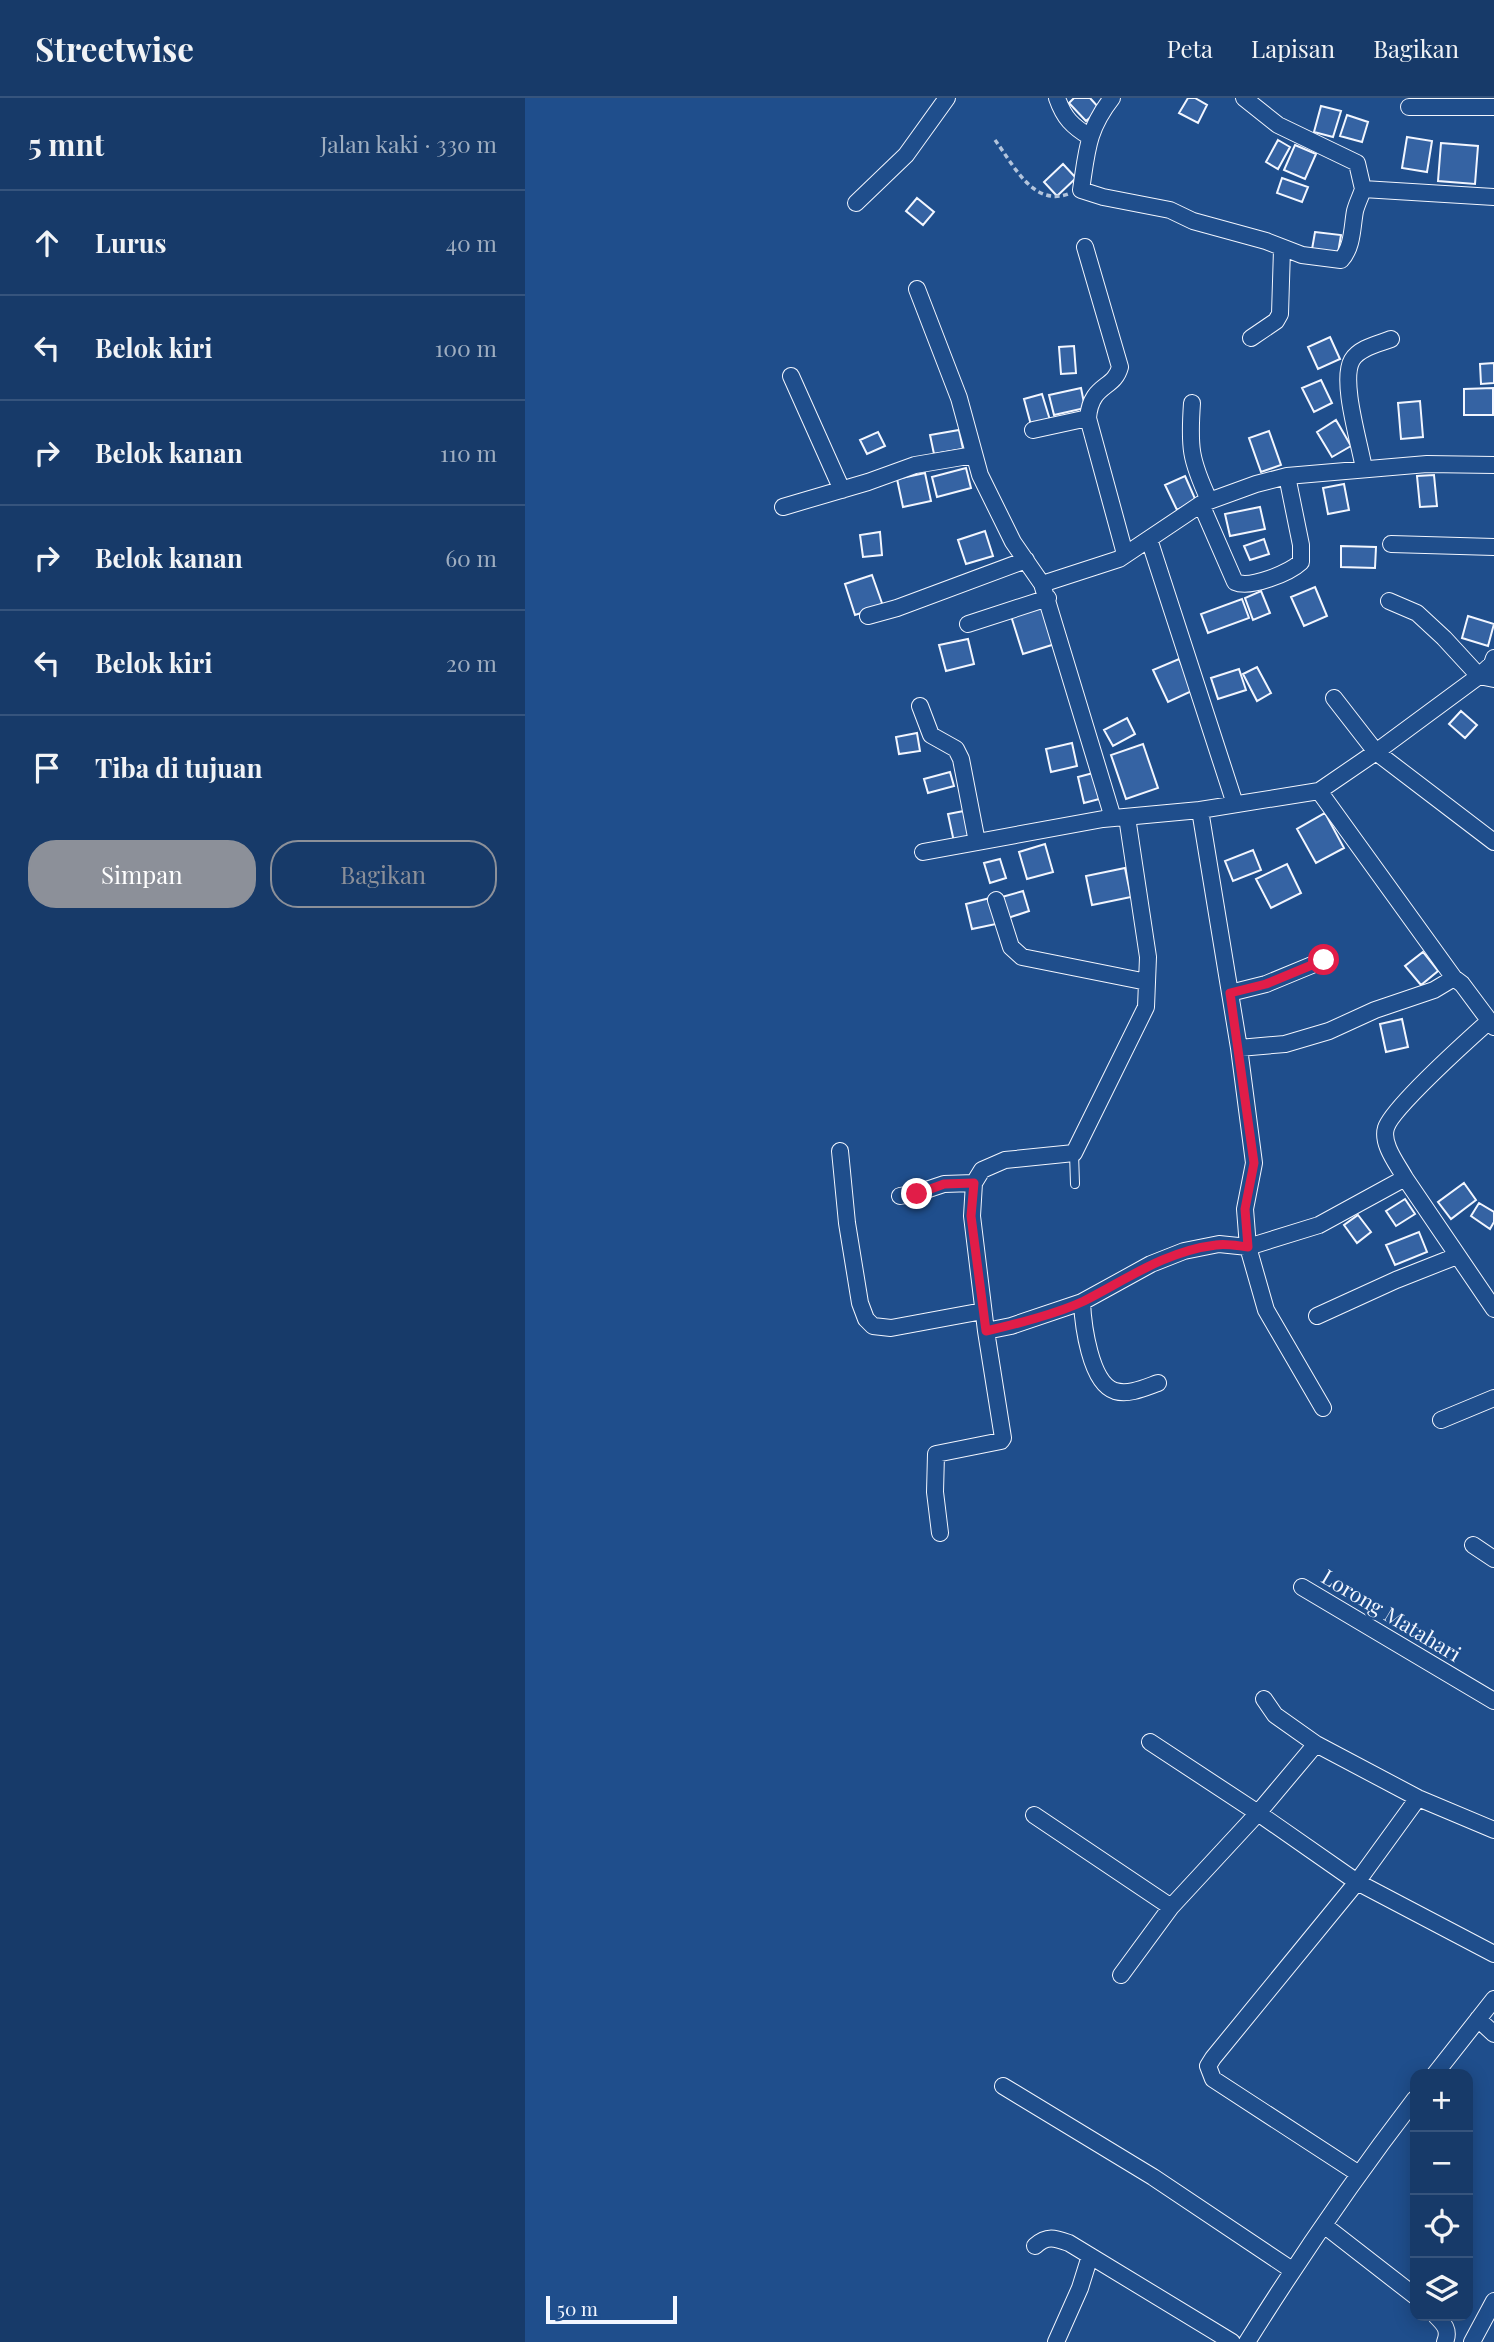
<!DOCTYPE html>
<html lang="id">
<meta charset="utf-8">
<style>
:root{--surface:#173a69;--page:#20416f;--text:#f1f3f6;--muted:#9eadc0;--line:#36547d;--accent:#8c9099}
body{margin:0;font-family:"Playfair Display",serif;background:var(--page);color:var(--text)}
.controls{position:absolute;right:21px;bottom:21px;display:grid;overflow:hidden;border-radius:14px;box-shadow:0 4px 18px #0003}
.controls button{width:63px;height:63px;display:grid;place-items:center;padding:0;border:0;border-bottom:2px solid var(--line);background:var(--surface);color:var(--text);font:35px sans-serif}
.scale{position:absolute;left:21px;bottom:18px;width:131px;box-sizing:border-box;padding-left:7px;border:4px solid #f2f6ff;border-top:0;font-size:19px;line-height:24px;white-space:nowrap;color:#f2f6ff;-webkit-text-stroke:5px #1f4e8c;paint-order:stroke}
.stop{position:absolute;width:21px;height:21px;margin:-16px;border:5px solid #e11d48;border-radius:50%;background:#fff}
.stop.end{background:#e11d48;border-color:#fff;box-shadow:0 2px 7px #0008}
.list{margin:0;padding:0;list-style:none}
h2{display:flex;justify-content:space-between;align-items:center;height:91px;margin:0;padding:0 28px;font-size:30px}
h2 small{font-size:23px;font-weight:400;color:var(--muted)}
.list li{display:grid;grid-template-columns:46px 1fr auto;gap:21px;align-items:center;box-sizing:border-box;height:105px;padding:0 28px;border-top:2px solid var(--line)}
.list b{display:block;font-size:26px;white-space:nowrap}
.list em{font-size:23px;font-style:normal;color:var(--muted)}
.actions{display:flex;gap:14px;padding:21px 28px}
.actions a{flex:1;padding:16px 0;border:2px solid var(--accent);border-radius:28px;text-align:center;font-size:24px;color:var(--accent)}
.actions .main{background:var(--accent);color:#fff}
.icon{flex:none;width:38px;height:38px;fill:none;stroke:currentColor;stroke-width:2;stroke-linecap:round;stroke-linejoin:round}
.map{position:relative;flex:none;width:969px;height:2244px;overflow:hidden}
header{display:flex;align-items:center;gap:42px;box-sizing:border-box;height:98px;padding:0 35px;background:var(--surface);border-bottom:2px solid var(--line)}
header strong{font-size:33px}
nav{display:flex;gap:38px;margin-inline-start:auto;font-size:24px}
main{display:flex}
aside{flex:1;background:var(--surface)}
.map>svg:first-child{display:block}
.building{fill:#3563a3;stroke:#f2f6ff;stroke-width:2}
.lines{fill:none;stroke-linecap:round;stroke-linejoin:round}
.lane-casing{stroke:#f2f6ff;stroke-width:10}
.street-casing{stroke:#f2f6ff;stroke-width:18}
.path{stroke:#b3c4dc;stroke-width:3.5;stroke-dasharray:5 3.5;stroke-linecap:butt}
.lane{stroke:#1f4e8c;stroke-width:8}
.street{stroke:#1f4e8c;stroke-width:16}
.route{stroke:#e11d48;stroke-width:9}
.labels{text-anchor:middle;stroke-width:5;stroke-linejoin:round;paint-order:stroke}
.street-label{font-size:21px;fill:#f2f6ff;stroke:#1f4e8c}
</style>
<header>
<strong>Streetwise</strong>
<nav><a>Peta</a><a>Lapisan</a><a>Bagikan</a></nav>
</header>
<main>
<aside>
<h2>5 mnt<small>Jalan kaki · 330 m</small></h2>
<ul class="list">
<li><svg class="icon" aria-label="ahead" viewBox="0 0 24 24"><path d="M12 20V5M6 11l6-6 6 6"/></svg><div><b>Lurus</b></div><em>40 m</em></li>
<li><svg class="icon" aria-label="left" viewBox="0 0 24 24"><path d="M17 20v-9H6M10 6l-5 5 5 5"/></svg><div><b>Belok kiri</b></div><em>100 m</em></li>
<li><svg class="icon" aria-label="right" viewBox="0 0 24 24"><path d="M7 20v-9h11M14 6l5 5-5 5"/></svg><div><b>Belok kanan</b></div><em>110 m</em></li>
<li><svg class="icon" aria-label="right" viewBox="0 0 24 24"><path d="M7 20v-9h11M14 6l5 5-5 5"/></svg><div><b>Belok kanan</b></div><em>60 m</em></li>
<li><svg class="icon" aria-label="left" viewBox="0 0 24 24"><path d="M17 20v-9H6M10 6l-5 5 5 5"/></svg><div><b>Belok kiri</b></div><em>20 m</em></li>
<li><svg class="icon" aria-label="arrive" viewBox="0 0 24 24"><path d="M6 21V4h12l-3 4 3 4H6"/></svg><div><b>Tiba di tujuan</b></div></li>
</ul>
<div class="actions"><a class="main">Simpan</a><a>Bagikan</a></div>
</aside>
<div class="map">
<svg width="969" height="2244" viewBox="0 0 969 2244">
<rect width="100%" height="100%" fill="#1f4e8c"/>
<path class="building" d="M549,0H565L575,11L561,23L544,5Z
M663,0H670L682,7L673,25L654,15Z
M796,8L816,13L808,39L789,34Z
M822,17L843,24L837,44L815,38Z
M882,39L907,43L902,74L877,70Z
M753,42L765,49L753,71L741,64Z
M916,45L953,48L950,86L913,83Z
M770,47L791,56L780,81L759,72Z
M538,66L551,80L532,98L519,84Z
M757,80L783,89L777,104L752,95Z
M392,100L409,114L398,127L381,113Z
M790,134L816,137L812,161L786,157Z
M805,239L815,261L793,271L783,249Z
M549,248L551,275L536,276L534,249Z
M969,265V285L956,286L955,266Z
M796,282L807,305L789,314L777,290Z
M556,290L560,310L529,317L524,297Z
M968,290V317H939V291Z
M517,296L525,322L506,327L499,301Z
M895,303L898,339L876,341L873,305Z
M811,322L826,348L807,359L792,334Z
M434,332L438,351L409,356L405,337Z
M744,333L756,367L736,374L724,340Z
M353,334L360,348L342,356L335,342Z
M441,370L446,390L412,399L407,379Z
M400,375L406,403L378,409L372,381Z
M909,377L912,408L895,409L892,378Z
M660,378L671,403L652,412L640,387Z
M819,386L824,412L803,416L798,390Z
M735,409L740,431L705,438L700,416Z
M460,433L468,458L441,466L433,442Z
M355,434L357,457L338,459L335,437Z
M739,441L744,456L725,462L719,448Z
M816,448L851,449L850,470L816,469Z
M347,477L358,508L330,517L320,486Z
M790,489L802,518L779,528L766,499Z
M736,493L745,515L728,522L720,500Z
M717,501L724,520L683,535L676,516Z
M518,508L530,546L498,556L486,518Z
M943,518L969,526L963,548L937,540Z
M443,541L449,566L421,573L414,547Z
M654,561L669,592L643,604L628,572Z
M732,569L746,595L732,603L718,576Z
M714,571L721,592L693,601L686,580Z
M936,613L952,627L940,640L924,626Z
M602,620L610,636L588,648L579,632Z
M392,635L395,653L374,656L371,639Z
M547,645L552,668L526,674L521,651Z
M618,646L633,690L601,701L586,657Z
M425,674L429,688L403,695L399,681Z
M572,674L578,700L559,705L553,679Z
M444,712L449,740L429,744L423,716Z
M800,715L819,750L791,765L772,731Z
M520,746L528,774L502,781L494,754Z
M728,752L736,772L708,783L700,763Z
M475,761L481,780L465,785L459,765Z
M762,766L776,795L746,810L731,781Z
M600,770L606,799L567,807L561,778Z
M498,793L504,813L483,820L477,799Z
M465,800L471,826L447,831L441,806Z
M898,854L913,873L896,887L880,868Z
M877,921L883,949L861,954L855,926Z
M939,1085L951,1102L926,1121L913,1104Z
M880,1101L890,1116L871,1128L861,1113Z
M954,1105L969,1114V1124L965,1131L946,1118Z
M833,1117L846,1134L832,1145L819,1127Z
M894,1134L902,1154L870,1167L861,1147Z"/>
<g class="lines">
<g class="lane-casing">
<path id="lane" d="M549,1055L550,1086"/>
</g>
<g class="street-casing">
<path id="street" d="M532,0C539,20 547,28 565,39
M587,0C562,32 562,53 556,92L578,99L645,112L668,123L741,143L777,157L816,162C828,149 827,129 830,113C832,105 836,98 838,91L969,99
M719,0L753,27L832,65L838,91
M884,9H969
M331,105L381,57L422,0
M560,149L595,269C589,292 566,285 563,320L600,456
M392,191L434,300L455,377L488,444L517,486L594,461L676,406L731,386L762,378L902,366L969,367
M726,240L751,223L755,216L757,151
M266,278L317,392
M667,305C664,349 665,361 684,402
M508,332L563,320
M839,371C835,346 815,283 827,262C834,250 853,246 866,241
M676,406L710,484C725,491 764,475 776,464V447L762,378
M258,409L343,384L390,367L449,357
M624,441L710,706
M866,446L969,449
M517,486L588,720
M864,503L892,515L919,540L954,578L969,581
M343,518L372,510L501,462
M443,526L523,500
M809,600L851,654L969,744
M395,608L406,637L431,651L436,661L452,744
M794,693L929,880L937,886L969,929
M675,712L714,950L729,1065L720,1111L723,1149L741,1212L798,1310
M398,754L578,721L675,712L794,693L851,654L954,578L967,566L969,560
M471,802L486,849L497,859L622,884
M705,895L741,886L799,862
M963,924C944,941 866,1011 861,1030C856,1046 873,1067 880,1080L969,1211
M714,950L760,946L804,933L850,912L909,892L929,880
M315,1053L322,1125L335,1205L341,1221L348,1228L366,1230L458,1213
M375,1098L392,1095L419,1086L449,1085
M557,1204C558,1226 565,1285 590,1293C604,1297 619,1290 633,1285
M792,1218L871,1182L932,1158
M461,1233L486,1228L557,1204L626,1166L659,1153L694,1146L723,1149L794,1127L880,1080
M916,1322L969,1300
M415,1435L410,1394L411,1356L476,1343L478,1340L461,1233L447,1118L449,1085L457,1072L480,1062L549,1055L621,909L623,859L602,719
M948,1447L969,1461
M777,1489L969,1603
M625,1644L733,1715L791,1646L750,1617L739,1601
M791,1646L893,1700L969,1732
M509,1717L646,1809
M596,1877L646,1809L733,1715L832,1784L969,1856
M953,1921L969,1936
M910,1976L969,1901
M478,1988L628,2079L767,2172
M834,2076L688,1981L683,1968L688,1960L832,1784L893,1700
M800,2128L890,2198
M510,2148C522,2137 530,2140 544,2145L707,2244
M911,2218C919,2226 925,2232 920,2244
M531,2244L555,2190L565,2158
M722,2244C774,2161 830,2079 890,2001
M947,2244L969,2203"/>
</g>
<path class="path" d="M470,42C488,66 508,109 543,96"/>
<use href="#lane" class="lane"/>
<use href="#street" class="street"/>
</g>
<g class="lines">
<path class="route" d="M392,1096L419,1086L449,1085L446,1118L461,1233C488,1227 534,1215 559,1203C602,1181 641,1153 691,1147C701,1145 713,1148 723,1149L720,1111L729,1065L705,895L741,886L799,862"/>
</g>
<g class="labels">
<g class="street-label">
<text transform="translate(866 1518) rotate(31)" y="7">Lorong Matahari</text>
</g>
</g>
</svg>
<div class="controls">
<button>+</button>
<button>−</button>
<button><svg class="icon" aria-label="locate" viewBox="0 0 24 24"><circle cx="12" cy="12" r="6"/><path d="M12 2v4M12 18v4M2 12h4M18 12h4"/></svg></button>
<button><svg class="icon" aria-label="layers" viewBox="0 0 24 24"><path d="M12 4l9 5-9 5-9-5zM3 14l9 5 9-5"/></svg></button>
</div>
<div class="scale">50 m</div>
<div class="stop" style="left:799px;top:862px"></div>
<div class="stop end" style="left:392px;top:1096px"></div>
</div>
</main>
